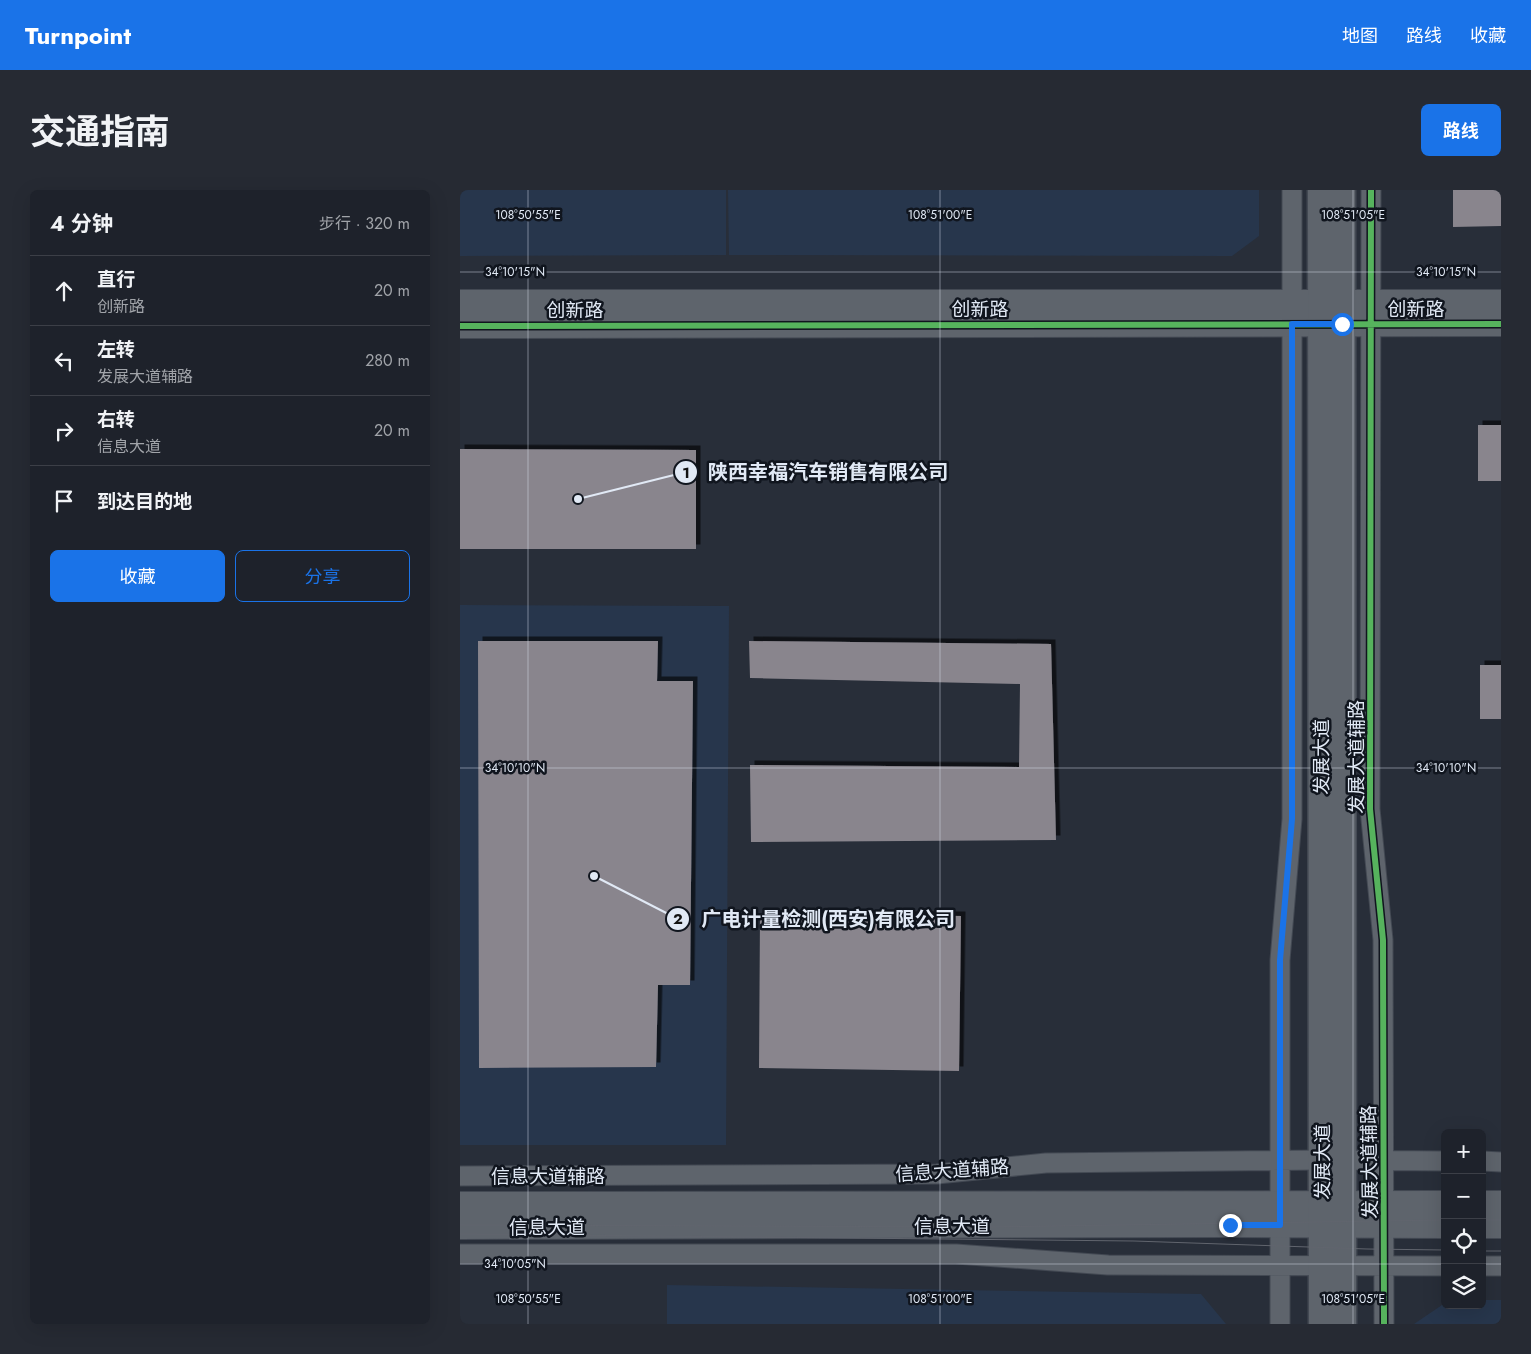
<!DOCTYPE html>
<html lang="zh">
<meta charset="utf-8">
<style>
:root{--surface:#1e222b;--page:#262a33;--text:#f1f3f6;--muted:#a1a4a9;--line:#3c3f47;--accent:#1a73e8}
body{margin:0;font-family:Jost,"Noto Sans SC",sans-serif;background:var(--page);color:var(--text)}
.controls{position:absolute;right:15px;bottom:15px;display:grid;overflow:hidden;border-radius:8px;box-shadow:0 5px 20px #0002}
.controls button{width:45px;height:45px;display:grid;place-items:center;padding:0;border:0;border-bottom:1px solid var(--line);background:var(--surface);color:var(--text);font:25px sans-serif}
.stop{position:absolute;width:15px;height:15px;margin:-11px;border:4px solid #1a73e8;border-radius:50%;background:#fff}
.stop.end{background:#1a73e8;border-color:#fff;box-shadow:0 1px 5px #0008}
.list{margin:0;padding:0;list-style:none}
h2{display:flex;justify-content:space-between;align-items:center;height:65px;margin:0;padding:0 20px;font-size:21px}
h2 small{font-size:16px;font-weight:400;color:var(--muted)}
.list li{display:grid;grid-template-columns:32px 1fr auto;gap:15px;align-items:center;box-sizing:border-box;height:70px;padding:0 20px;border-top:1px solid var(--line)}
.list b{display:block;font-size:19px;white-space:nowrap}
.list p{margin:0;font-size:16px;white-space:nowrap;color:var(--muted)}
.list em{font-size:16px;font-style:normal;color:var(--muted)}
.actions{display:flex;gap:10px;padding:15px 20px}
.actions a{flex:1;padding:11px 0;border:1px solid var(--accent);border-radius:8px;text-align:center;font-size:18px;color:var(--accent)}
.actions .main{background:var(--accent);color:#fff}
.icon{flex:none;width:28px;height:28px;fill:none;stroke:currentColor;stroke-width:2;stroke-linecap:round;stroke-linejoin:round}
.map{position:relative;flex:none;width:1041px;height:1134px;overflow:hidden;border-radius:8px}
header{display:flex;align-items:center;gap:30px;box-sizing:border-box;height:70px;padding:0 25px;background:var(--accent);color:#fff}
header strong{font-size:24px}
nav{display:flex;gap:28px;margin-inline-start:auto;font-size:18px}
.intro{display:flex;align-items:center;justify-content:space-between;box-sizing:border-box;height:120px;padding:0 30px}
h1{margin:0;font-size:35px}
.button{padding:12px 22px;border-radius:8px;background:var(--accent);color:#fff;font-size:18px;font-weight:700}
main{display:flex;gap:30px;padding:0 30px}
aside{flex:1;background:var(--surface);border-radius:8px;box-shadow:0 5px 20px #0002}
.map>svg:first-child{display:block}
.built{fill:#27364c}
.building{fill:#89858d;filter:url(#shadow)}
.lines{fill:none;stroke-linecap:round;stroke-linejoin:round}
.minor-casing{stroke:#434953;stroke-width:21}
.tertiary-casing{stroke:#434953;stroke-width:26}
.secondary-casing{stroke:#434953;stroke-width:29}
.minor{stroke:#5e646c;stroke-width:19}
.tertiary{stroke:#5e646c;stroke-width:24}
.secondary{stroke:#5e646c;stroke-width:26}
.tram{stroke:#61656e;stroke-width:1}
.cycleway-casing{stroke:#10151e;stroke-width:9}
.cycleway{stroke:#56b35d;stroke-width:6}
.route{stroke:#1a73e8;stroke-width:6}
.ticks{fill:none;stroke:#e1e9f5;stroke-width:1;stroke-opacity:0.45}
.labels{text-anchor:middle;stroke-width:5;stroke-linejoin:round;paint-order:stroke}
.street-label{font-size:19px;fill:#e1e9f5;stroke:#10151e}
.ticks-label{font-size:12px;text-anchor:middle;fill:#e1e9f5;stroke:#10151e;stroke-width:5;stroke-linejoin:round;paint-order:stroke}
.leader{fill:none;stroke:#e1e9f5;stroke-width:2}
.callout-dot{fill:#e1e9f5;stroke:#10151e;stroke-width:2}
.mark-label{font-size:15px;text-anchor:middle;font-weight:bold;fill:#111}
.callout-label{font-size:20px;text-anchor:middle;font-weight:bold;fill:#e1e9f5;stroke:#10151e;stroke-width:5;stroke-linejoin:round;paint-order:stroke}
</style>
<header>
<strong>Turnpoint</strong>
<nav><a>地图</a><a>路线</a><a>收藏</a></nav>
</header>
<div class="intro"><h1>交通指南</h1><a class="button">路线</a></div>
<main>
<aside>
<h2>4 分钟<small>步行 · 320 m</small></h2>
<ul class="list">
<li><svg class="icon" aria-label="ahead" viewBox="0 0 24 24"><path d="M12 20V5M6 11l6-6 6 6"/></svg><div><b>直行</b><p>创新路</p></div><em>20 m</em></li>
<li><svg class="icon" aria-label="left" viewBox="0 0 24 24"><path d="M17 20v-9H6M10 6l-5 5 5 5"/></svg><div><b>左转</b><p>发展大道辅路</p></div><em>280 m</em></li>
<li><svg class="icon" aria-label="right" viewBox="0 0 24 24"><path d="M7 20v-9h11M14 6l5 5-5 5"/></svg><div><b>右转</b><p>信息大道</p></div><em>20 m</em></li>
<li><svg class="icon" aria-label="arrive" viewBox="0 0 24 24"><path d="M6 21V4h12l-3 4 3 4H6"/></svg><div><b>到达目的地</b></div></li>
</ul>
<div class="actions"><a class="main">收藏</a><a>分享</a></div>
</aside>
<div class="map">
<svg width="1041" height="1134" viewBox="0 0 1041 1134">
<defs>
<filter id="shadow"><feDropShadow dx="4.5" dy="-4.5" stdDeviation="0" flood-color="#0009"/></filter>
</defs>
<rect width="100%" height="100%" fill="#282e39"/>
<path class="built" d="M0,0H266V65L0,66Z
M268,0H799V46L772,66L269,65Z
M0,415L269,416L266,955H0Z
M207,1095L741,1104L766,1134H207Z
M1022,1110H1041V1134H954L985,1113V1115H1022Z"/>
<path class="building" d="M993,0H1041V36L993,37Z
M1018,235H1041V291H1018Z
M0,259L236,260V359H0Z
M18,451H198L197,491H233L230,795H198L196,877L19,878Z
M289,451L591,454L596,650L291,652L290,575L559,577L560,494L290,488Z
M1020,475H1041V529H1020Z
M300,725L501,726L499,881L299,878Z"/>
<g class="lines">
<g class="minor-casing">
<path id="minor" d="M911,0L910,619L923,750L924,1134
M1022,971L1041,972
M0,986L477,984L586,973L862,970L985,971
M0,1064H496L648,1075L985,1076
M1022,1076H1041
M820,1134V770L832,629V0"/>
</g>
<g class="tertiary-casing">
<path id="tertiary" d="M0,112H1041
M0,136L1041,134
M1022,1013H1041
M0,1014L985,1013
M1022,1036H1041
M0,1037L770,1035L985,1036"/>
</g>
<g class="secondary-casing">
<path id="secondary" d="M861,0L862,1134
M882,0L883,1134"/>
</g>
<use href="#minor" class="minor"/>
<use href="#tertiary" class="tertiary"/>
<use href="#secondary" class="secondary"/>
<path class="tram" d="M1022,1030H1041
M0,1035L528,1037L985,1030
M0,1044L674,1051L907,1059L985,1060
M1022,1061H1041"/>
<g class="cycleway-casing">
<path id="cycleway" d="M911,0L910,619L923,750L924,1134
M0,136L1041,134"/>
</g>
<use href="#cycleway" class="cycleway"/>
</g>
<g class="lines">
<path class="route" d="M770,1035H820V770L832,629V134H882"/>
</g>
<path class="ticks" d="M68,0V1134M480,0V1134M893,0V1134M0,82H1041M0,578H1041M0,1074H985M1022,1074H1041"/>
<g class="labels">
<g class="street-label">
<text x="520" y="126">创新路</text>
<text x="956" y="126">创新路</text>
<text x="115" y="127">创新路</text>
<text transform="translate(861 567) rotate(-90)" y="7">发展大道</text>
<text transform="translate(896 567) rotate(-90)" y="7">发展大道辅路</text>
<text transform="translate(862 972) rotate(-90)" y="7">发展大道</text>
<text transform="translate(909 972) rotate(-91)" y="7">发展大道辅路</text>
<text transform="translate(492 980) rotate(-4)" y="7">信息大道辅路</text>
<text x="88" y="993">信息大道辅路</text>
<text x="492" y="1043">信息大道</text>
<text x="87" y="1044">信息大道</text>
</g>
</g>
<g class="ticks-label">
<text x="68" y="29">108°50'55"E</text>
<text x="480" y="29">108°51'00"E</text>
<text x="893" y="29">108°51'05"E</text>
<text x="55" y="86">34°10'15"N</text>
<text x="986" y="86">34°10'15"N</text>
<text x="55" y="582">34°10'10"N</text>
<text x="986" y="582">34°10'10"N</text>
<text x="55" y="1078">34°10'05"N</text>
<text x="68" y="1113">108°50'55"E</text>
<text x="480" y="1113">108°51'00"E</text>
<text x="893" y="1113">108°51'05"E</text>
</g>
<path class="leader" d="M118 309L226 282M134 686L218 729"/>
<g class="callout-dot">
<circle cx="118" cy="309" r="5"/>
<circle cx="134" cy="686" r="5"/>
<circle cx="226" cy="282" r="12"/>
<circle cx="218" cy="729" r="12"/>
</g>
<g class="mark-label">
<text x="226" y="288">1</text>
<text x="218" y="734">2</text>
</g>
<g class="callout-label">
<text x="368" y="289">陕西幸福汽车销售有限公司</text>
<text x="368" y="736">广电计量检测(西安)有限公司</text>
</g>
</svg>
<div class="controls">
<button>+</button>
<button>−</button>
<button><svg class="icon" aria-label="locate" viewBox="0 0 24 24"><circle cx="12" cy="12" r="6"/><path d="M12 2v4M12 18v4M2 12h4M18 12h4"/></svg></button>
<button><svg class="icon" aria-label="layers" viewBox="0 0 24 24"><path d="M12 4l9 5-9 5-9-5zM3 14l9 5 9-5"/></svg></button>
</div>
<div class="stop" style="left:882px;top:134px"></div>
<div class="stop end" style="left:770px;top:1035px"></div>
</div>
</main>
